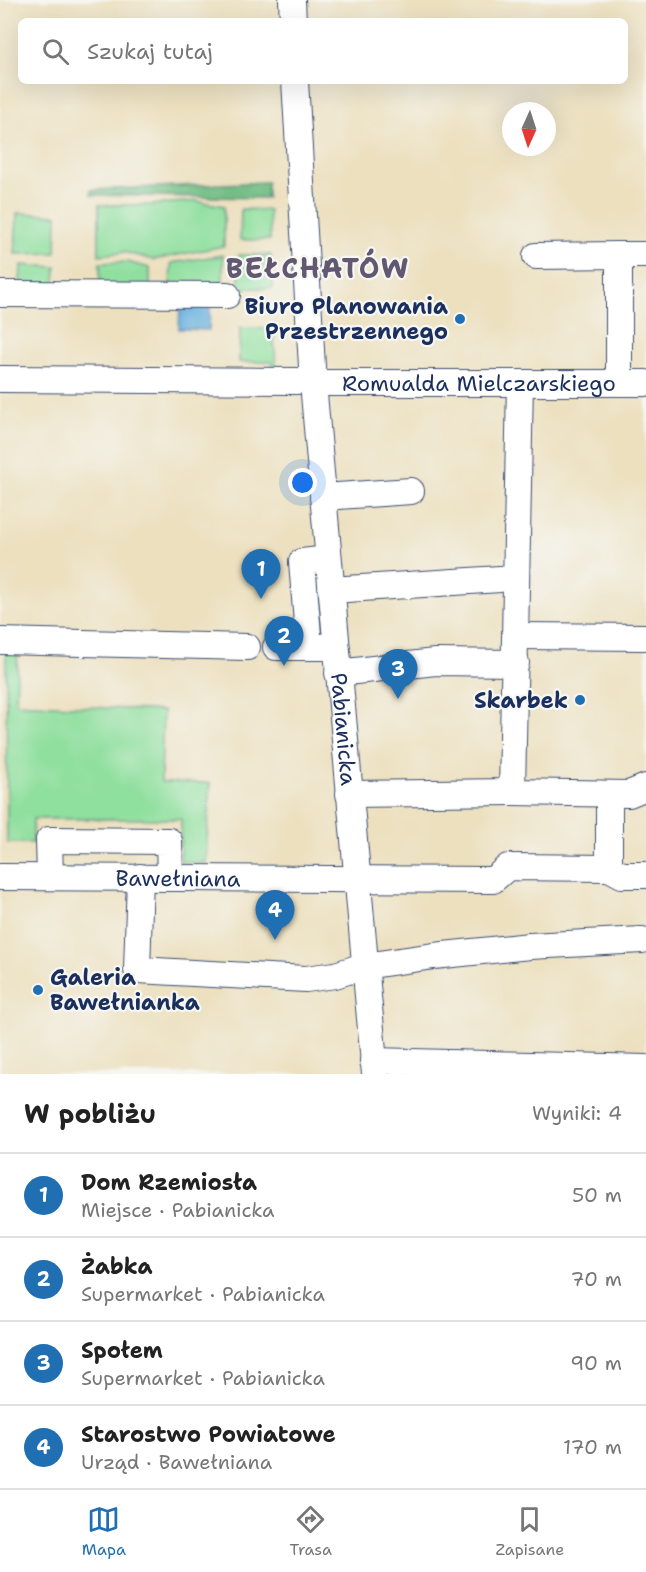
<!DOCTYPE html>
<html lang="pl">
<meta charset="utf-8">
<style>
:root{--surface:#fff;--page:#f6f6f6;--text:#222;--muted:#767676;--line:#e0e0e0;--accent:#1f6fb2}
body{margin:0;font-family:"Shantell Sans",sans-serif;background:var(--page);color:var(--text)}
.compass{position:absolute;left:502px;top:102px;width:54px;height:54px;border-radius:50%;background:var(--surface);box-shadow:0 6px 24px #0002;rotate:183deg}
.you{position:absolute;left:303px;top:483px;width:21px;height:21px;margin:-15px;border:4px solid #fff;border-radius:50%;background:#1a73e8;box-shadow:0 0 0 9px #1a73e833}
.badge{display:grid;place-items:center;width:39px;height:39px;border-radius:50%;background:var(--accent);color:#fff;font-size:20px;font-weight:700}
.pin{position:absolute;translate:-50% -50px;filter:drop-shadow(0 2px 3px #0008)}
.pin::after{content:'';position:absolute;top:32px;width:21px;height:18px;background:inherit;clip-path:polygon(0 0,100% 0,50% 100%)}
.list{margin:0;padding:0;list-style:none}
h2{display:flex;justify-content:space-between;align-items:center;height:78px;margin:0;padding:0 24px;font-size:26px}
h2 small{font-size:20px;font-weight:400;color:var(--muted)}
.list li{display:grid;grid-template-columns:39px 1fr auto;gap:18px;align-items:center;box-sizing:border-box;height:84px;padding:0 24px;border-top:2px solid var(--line)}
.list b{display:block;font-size:22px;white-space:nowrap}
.list p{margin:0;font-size:20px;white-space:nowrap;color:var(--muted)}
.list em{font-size:20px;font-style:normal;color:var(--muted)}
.icon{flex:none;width:33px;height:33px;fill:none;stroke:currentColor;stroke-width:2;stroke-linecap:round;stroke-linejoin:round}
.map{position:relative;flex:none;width:646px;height:1074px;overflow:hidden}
.search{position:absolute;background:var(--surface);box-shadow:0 6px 24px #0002;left:18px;right:18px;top:18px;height:66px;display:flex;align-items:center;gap:15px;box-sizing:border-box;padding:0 21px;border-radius:9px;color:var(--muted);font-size:22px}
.sheet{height:414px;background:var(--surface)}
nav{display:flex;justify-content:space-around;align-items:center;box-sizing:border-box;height:84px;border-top:2px solid var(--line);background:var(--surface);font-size:16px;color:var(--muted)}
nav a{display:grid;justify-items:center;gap:3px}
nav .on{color:var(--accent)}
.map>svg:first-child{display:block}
.green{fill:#8fdf9e;stroke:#55877e;stroke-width:1.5}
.forest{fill:#73be85;stroke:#477672;stroke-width:1.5}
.water{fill:#65afdd;stroke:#406f9e;stroke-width:1.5}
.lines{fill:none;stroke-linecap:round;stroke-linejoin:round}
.minor-casing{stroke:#3a4a6d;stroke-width:28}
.minor{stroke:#fff;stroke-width:26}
.poi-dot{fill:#1f6fb2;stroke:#f6f6f2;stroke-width:2}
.labels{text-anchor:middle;stroke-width:4.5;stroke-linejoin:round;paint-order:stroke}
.poi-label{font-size:22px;font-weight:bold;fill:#1b2f5e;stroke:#f6f6f2;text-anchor:end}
.street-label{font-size:22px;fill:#1b2f5e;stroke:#f6f6f2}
.district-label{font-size:28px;font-weight:bold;letter-spacing:1.5px;fill:#615871;stroke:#f6f6f2}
</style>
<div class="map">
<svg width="646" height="1074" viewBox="0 0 646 1074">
<rect width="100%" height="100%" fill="#f6f6f2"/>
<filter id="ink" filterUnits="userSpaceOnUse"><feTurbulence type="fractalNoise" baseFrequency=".0167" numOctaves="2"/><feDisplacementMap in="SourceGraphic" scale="12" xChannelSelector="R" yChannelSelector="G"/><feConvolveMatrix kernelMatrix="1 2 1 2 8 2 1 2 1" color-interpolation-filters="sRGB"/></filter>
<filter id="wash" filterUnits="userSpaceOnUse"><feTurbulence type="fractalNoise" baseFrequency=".008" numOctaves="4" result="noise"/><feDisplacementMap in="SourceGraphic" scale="24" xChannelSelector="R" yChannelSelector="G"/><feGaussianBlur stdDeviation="1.35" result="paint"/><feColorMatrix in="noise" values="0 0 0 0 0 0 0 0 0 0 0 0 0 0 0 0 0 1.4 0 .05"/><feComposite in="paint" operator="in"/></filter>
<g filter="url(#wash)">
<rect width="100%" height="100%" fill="#ece0bf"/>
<path class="green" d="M196,201L224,206V246L153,260L125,252L99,255V205H151Z
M241,209L269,210L270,240H240Z
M17,213L57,215L56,253L15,254Z
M223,255V285L170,287L171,263Z
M239,255H271L273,288H239Z
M127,262L150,268V287L100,286V263Z
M21,265L56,267L55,284H20Z
M240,328L273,329L277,375H273L272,362H239Z
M18,646L16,703L163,711L161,782L210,783L206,863L180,862L181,819H33V843H7L6,647Z"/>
<path class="forest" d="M267,182V198L91,195V190Z"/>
<path class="water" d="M180,305L210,306L209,330L179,329Z"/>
</g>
<g filter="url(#ink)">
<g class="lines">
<g class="minor-casing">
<g id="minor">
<path d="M292,0L293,21"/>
<path id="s1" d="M295,81L313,383L375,1074"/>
<path d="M619,255H646"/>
<path d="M536,256L619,255V383"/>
<path d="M0,294L227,295"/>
<path d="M0,379L297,381"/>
<path id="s2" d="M313,383H646"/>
<path d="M520,383L512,792L629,794L646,787"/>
<path d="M323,497L411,491"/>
<path d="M331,590L500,579"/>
<path d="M516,636L646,637"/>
<path d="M0,641L247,647"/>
<path d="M276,647H324"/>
<path d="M309,647L302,562L328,559"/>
<path d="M338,673L435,662L516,663"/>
<path d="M349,794L512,792"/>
<path d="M609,794V868L622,875H646"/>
<path d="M50,876L49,840L169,841L170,877"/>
<path id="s3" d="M0,877L493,880L508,867L609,868"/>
<path d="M140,877L137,970L306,979L335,975L364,966L434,956L530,946L642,940"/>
<path d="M373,1061L646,1068"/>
</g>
</g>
<use href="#minor" class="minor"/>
</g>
</g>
<g class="poi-dot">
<circle cx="460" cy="319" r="6"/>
<circle cx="580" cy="700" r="6"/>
<circle cx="38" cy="990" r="6"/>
</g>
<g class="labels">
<g class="poi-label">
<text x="448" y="314">Biuro Planowania<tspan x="448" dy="25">Przestrzennego</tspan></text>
<text x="568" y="708">Skarbek</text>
<text x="50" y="985" text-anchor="start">Galeria<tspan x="50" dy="25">Bawełnianka</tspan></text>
</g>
<g class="street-label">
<text dy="8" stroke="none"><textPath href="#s2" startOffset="166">Romualda Mielczarskiego</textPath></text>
<text dy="8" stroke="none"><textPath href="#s1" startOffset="650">Pabianicka</textPath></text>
<text dy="8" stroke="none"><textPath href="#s3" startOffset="178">Bawełniana</textPath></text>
</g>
<g class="district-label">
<text x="318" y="278">BEŁCHATÓW</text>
</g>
</g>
</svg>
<svg class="compass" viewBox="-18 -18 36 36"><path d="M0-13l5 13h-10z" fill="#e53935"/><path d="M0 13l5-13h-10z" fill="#767676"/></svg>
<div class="you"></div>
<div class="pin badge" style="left:261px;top:599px">1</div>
<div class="pin badge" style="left:284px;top:666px">2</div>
<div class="pin badge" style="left:398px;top:699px">3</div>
<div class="pin badge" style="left:275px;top:940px">4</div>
<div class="search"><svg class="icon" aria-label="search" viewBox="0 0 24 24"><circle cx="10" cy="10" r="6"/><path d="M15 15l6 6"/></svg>Szukaj tutaj</div>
</div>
<section class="sheet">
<h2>W pobliżu<small>Wyniki: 4</small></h2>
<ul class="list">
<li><span class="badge">1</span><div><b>Dom Rzemiosła</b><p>Miejsce · Pabianicka</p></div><em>50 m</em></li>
<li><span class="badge">2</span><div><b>Żabka</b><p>Supermarket · Pabianicka</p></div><em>70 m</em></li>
<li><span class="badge">3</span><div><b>Społem</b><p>Supermarket · Pabianicka</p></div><em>90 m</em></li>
<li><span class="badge">4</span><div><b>Starostwo Powiatowe</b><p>Urząd · Bawełniana</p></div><em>170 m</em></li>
</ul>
</section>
<nav>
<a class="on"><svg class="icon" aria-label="map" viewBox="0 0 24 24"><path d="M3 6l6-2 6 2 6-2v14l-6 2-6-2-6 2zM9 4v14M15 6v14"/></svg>Mapa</a>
<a><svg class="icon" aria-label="directions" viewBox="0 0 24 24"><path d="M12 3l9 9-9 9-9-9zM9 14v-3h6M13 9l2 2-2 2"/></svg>Trasa</a>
<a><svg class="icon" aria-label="saved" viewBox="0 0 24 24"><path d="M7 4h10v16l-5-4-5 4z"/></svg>Zapisane</a>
</nav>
